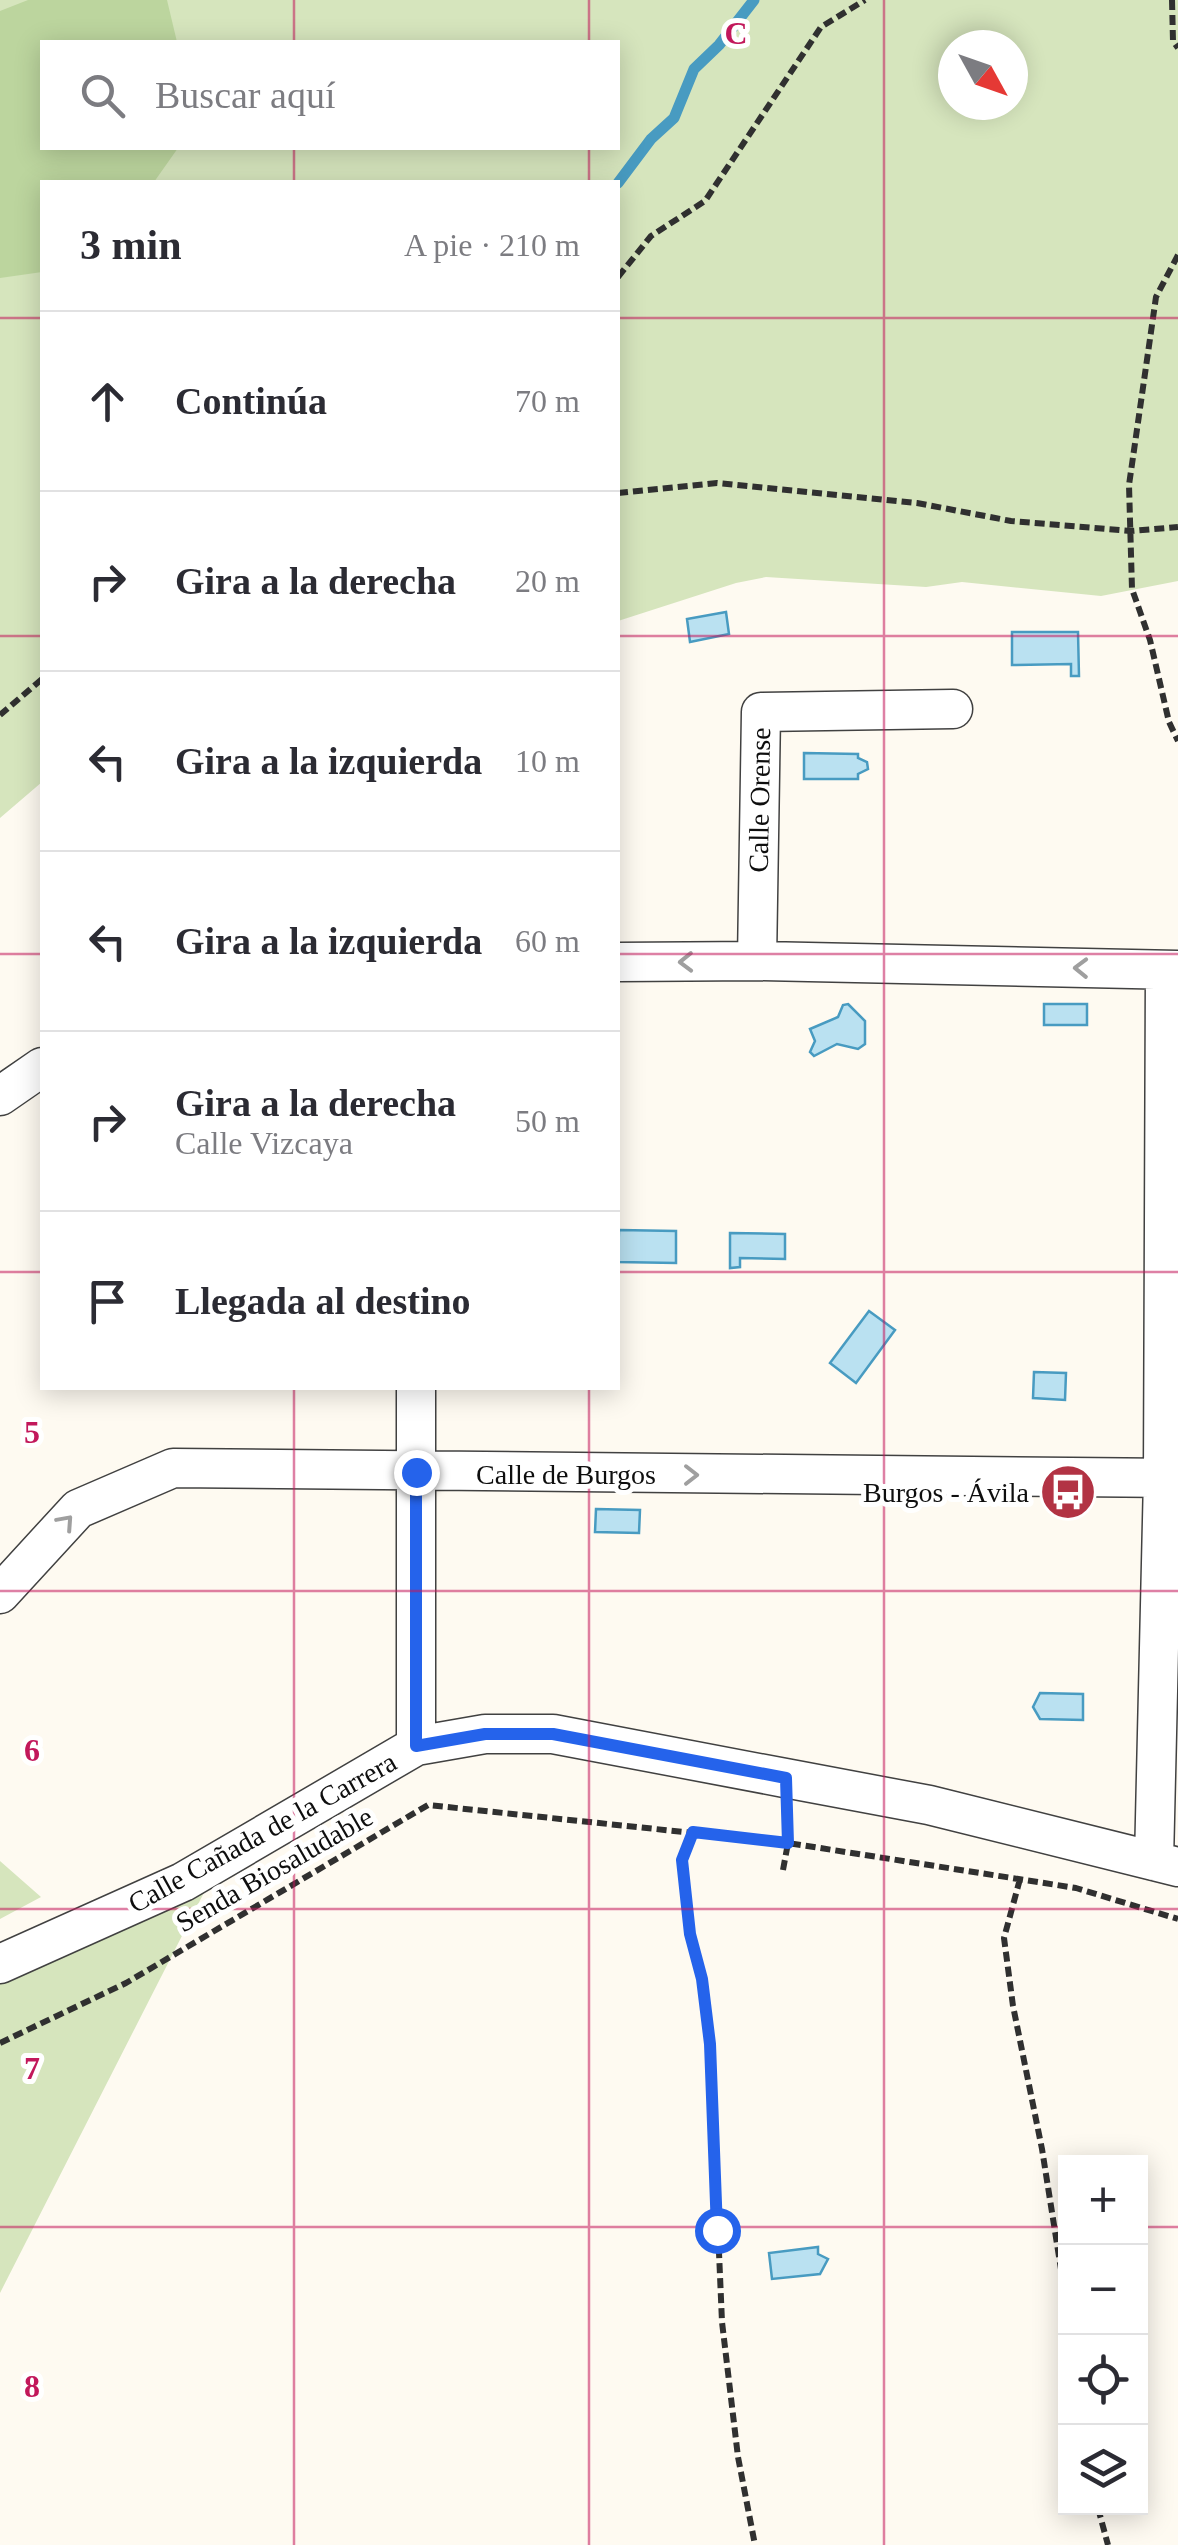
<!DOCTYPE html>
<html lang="es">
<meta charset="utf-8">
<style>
:root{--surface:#fff;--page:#f7f7f7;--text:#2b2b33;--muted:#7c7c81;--line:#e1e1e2}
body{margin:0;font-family:"Times New Roman",serif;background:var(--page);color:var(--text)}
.controls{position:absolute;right:30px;bottom:30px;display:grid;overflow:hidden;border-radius:0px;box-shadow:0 5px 25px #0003}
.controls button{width:90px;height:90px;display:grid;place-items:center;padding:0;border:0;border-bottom:2px solid var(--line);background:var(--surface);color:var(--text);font:50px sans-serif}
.compass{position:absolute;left:938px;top:30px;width:90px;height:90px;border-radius:50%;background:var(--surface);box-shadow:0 5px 25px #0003;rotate:130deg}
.stop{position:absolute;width:30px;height:30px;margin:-22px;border:8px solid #2563eb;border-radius:50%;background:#fff}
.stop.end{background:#2563eb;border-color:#fff;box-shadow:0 2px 10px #0008}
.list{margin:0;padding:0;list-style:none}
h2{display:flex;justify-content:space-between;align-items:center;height:130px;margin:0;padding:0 40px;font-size:42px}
h2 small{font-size:32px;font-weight:400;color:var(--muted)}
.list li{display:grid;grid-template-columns:65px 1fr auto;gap:30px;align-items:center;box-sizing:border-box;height:180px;padding:0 40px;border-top:2px solid var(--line)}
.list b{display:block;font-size:38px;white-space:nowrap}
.list p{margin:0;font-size:32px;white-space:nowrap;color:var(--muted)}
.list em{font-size:32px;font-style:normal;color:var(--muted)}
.icon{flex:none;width:55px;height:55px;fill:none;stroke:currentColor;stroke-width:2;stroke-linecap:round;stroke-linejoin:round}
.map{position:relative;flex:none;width:1178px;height:2545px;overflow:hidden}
.search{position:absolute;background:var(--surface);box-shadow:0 5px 25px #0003;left:40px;top:40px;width:580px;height:110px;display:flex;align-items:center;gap:25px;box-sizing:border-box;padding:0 35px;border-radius:0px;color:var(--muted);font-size:38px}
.panel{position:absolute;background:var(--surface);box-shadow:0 5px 25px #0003;left:40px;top:180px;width:580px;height:1210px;border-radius:0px}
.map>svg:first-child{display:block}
.green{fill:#d6e5bd;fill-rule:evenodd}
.forest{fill:#bcd59e}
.water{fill:#bae1f1;stroke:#489bc1;stroke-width:2.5}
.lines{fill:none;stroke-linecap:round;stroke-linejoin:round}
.stream{stroke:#489bc1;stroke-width:11}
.street-casing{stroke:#414141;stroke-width:41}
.path{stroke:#303030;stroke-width:6;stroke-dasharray:10 5;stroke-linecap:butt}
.street{stroke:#fff;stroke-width:38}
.oneway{stroke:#9f9f9f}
.route{stroke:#2563eb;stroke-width:12}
.grid{fill:none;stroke:#c2185b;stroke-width:2.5;stroke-opacity:0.55}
.labels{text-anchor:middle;stroke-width:10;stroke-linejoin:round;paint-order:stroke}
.street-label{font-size:28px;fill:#0e0e0e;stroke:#fff}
.poi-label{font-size:28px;fill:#0e0e0e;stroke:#fff;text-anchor:end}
.grid-label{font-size:32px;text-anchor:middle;font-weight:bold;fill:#c2185b;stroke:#fff;stroke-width:10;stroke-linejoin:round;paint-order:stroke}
</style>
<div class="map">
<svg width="1178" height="2545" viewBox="0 0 1178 2545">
<rect width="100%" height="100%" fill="#fefaf1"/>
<path class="green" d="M0,0H1178V581L1101,596L962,582L926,587L766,577L736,583L618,621V182H42V782L0,818ZM42,42H618V148H42ZM953,45H1013V105H953Z
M0,1861L41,1897L0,1919Z
M215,1871L0,2293V1975Z"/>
<path class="forest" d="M28,0H167L177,42H42V148H178L154,182H42V272L0,278V11Z"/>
<path class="water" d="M726,612L729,634L690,642L687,619Z
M1012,632H1078L1079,676H1071V664L1012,665Z
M804,753L858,754V758L867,762L868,769L858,774V779H804Z
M848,1004L865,1021V1044L858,1049L837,1044L814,1056L810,1052L815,1041L810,1029L838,1017L843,1005Z
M1044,1004H1087V1025H1044Z
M619,1230L676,1231V1263L618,1262Z
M730,1233L785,1234V1259L740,1258V1267L730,1268Z
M869,1311L895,1330L856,1383L830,1363Z
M1034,1372L1066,1373L1065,1400L1033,1398Z
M596,1509L640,1510L639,1533L595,1532Z
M1040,1693L1083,1694V1720L1040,1719L1033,1707Z
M818,2247V2254L828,2259L820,2274L772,2279L769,2253Z"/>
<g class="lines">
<path class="stream" d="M618,183L651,139L674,118L694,69L719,45L754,0"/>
<g class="street-casing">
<path id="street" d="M757,961L761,712L953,709
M618,962L757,961L1178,970
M0,1096L42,1067
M416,1388V1746
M0,1594L78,1509L173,1468L1178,1478
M1154,1861L1163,1478L1165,970
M0,1964L183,1882L416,1746L485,1734H553L785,1778L929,1805L1178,1867"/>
</g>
<path class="path" d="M1172,0L1173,41L1178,48
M1178,255L1156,297L1129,485L1132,589L1150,640L1169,722L1178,741
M618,277L651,236L705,201L821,27L865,0
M618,493L717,483L917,503L1011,521L1131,531L1178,527
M0,715L42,679
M693,1833L682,1861L690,1934L702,1979L710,2044L722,2322L738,2457L755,2545
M783,1870L788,1843L787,1817
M1020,1879L1004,1938L1013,2006L1042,2149L1066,2301
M0,2043L126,1983L428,1805L788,1843L1076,1888L1178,1919
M1098,2508L1108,2545"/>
<use href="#street" class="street"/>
</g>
<defs><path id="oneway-chevron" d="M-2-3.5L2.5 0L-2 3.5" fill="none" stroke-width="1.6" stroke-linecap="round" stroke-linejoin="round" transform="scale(2.5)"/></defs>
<g class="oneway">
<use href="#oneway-chevron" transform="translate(686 962) rotate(179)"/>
<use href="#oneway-chevron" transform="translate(1081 968) rotate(-179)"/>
<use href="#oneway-chevron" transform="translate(691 1475)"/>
<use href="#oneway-chevron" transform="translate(66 1522) rotate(-48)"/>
</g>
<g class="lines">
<path class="route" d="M416,1472V1746L485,1734H553L786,1778L788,1843L693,1832L682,1860L690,1934L702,1979L710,2044L717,2230"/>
</g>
<path class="grid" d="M294,0V42M589,0V42M884,0V2545M294,148V182M589,148V182M0,318H42M618,318H1178M0,636H42M618,636H1178M0,954H42M618,954H1178M0,1272H42M618,1272H1178M294,1388V2545M589,1388V2545M0,1591H1178M0,1909H1178M0,2227H1066M1140,2227H1178"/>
<defs>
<g id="bus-disc" transform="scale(2.875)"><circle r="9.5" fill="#b23344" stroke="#fff"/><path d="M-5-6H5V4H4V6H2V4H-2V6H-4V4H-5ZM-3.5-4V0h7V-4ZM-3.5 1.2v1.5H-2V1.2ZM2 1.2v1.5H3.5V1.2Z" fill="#fff"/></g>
</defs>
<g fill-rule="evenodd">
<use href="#bus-disc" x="1068" y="1492"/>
</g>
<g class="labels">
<g class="street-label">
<text transform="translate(759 800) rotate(-89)" y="10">Calle Orense</text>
<text x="566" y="1484">Calle de Burgos</text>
<text transform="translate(262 1832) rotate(-29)" y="10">Calle Cañada de la Carrera</text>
<text transform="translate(274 1869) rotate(-30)" y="10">Senda Biosaludable</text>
</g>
<g class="poi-label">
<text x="1029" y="1502">Burgos - Ávila</text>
</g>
</g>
<g class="grid-label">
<text x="736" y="44">C</text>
<text x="32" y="1443">5</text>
<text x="32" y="1761">6</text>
<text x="32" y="2079">7</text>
<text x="32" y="2397">8</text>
</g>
</svg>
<div class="controls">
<button>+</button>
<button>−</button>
<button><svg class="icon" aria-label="locate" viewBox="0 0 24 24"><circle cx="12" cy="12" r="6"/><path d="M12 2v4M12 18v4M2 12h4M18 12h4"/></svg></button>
<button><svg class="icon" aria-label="layers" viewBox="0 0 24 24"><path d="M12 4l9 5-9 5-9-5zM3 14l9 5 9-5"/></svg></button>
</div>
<svg class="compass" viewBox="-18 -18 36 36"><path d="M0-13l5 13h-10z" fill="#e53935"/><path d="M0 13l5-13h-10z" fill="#7c7c81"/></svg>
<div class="stop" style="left:717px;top:2230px"></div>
<div class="stop end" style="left:416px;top:1472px"></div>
<div class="search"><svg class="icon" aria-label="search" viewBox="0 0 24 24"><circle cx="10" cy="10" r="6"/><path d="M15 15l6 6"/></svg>Buscar aquí</div>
<section class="panel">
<h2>3 min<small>A pie · 210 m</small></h2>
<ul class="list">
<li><svg class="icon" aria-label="ahead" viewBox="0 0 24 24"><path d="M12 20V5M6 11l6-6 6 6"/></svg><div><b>Continúa</b></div><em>70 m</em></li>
<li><svg class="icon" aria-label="right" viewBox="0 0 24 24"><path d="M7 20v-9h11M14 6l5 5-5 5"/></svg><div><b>Gira a la derecha</b></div><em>20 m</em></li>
<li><svg class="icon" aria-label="left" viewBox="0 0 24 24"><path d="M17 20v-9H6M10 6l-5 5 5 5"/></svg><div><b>Gira a la izquierda</b></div><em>10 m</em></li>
<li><svg class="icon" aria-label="left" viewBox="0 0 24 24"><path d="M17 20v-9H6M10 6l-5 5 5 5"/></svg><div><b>Gira a la izquierda</b></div><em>60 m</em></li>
<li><svg class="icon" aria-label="right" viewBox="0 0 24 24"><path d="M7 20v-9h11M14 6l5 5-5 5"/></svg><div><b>Gira a la derecha</b><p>Calle Vizcaya</p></div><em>50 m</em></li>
<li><svg class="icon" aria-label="arrive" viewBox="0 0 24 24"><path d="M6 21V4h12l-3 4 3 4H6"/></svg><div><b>Llegada al destino</b></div></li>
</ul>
</section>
</div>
